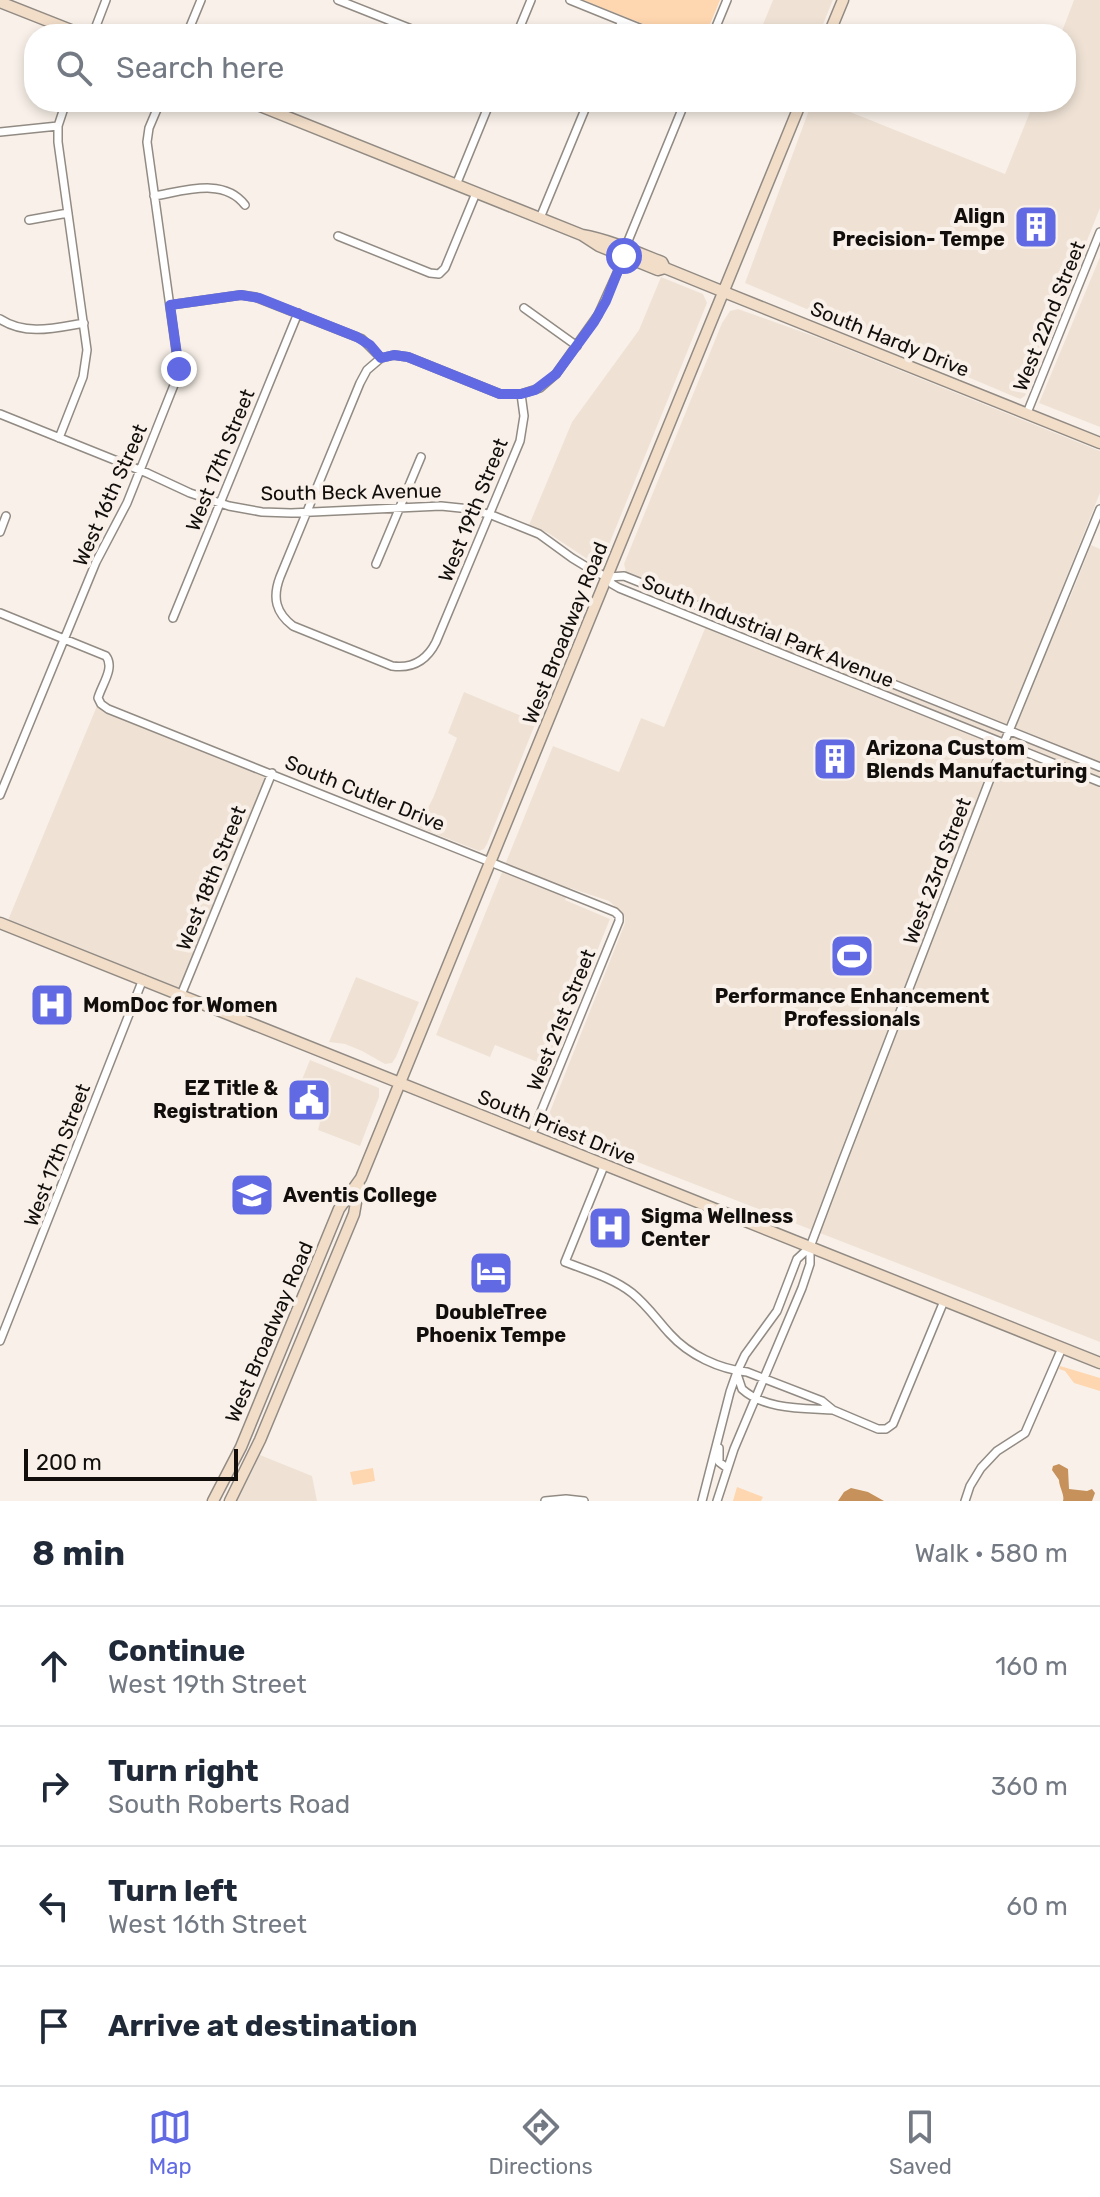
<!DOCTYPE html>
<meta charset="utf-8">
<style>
:root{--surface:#fff;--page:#f2f2f3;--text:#1f2937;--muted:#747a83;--line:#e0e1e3;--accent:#616ae3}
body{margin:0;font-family:Rubik,sans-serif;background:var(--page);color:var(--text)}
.scale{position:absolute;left:24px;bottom:20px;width:214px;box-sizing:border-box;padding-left:8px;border:4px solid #110e0c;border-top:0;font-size:22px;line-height:28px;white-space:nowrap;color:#110e0c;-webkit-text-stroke:6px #f9f1e9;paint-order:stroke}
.stop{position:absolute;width:24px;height:24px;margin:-18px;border:6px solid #616ae3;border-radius:50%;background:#fff}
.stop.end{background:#616ae3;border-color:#fff;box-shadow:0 2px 8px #0008}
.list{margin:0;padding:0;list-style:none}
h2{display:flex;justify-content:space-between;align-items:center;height:104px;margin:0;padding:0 32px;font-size:34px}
h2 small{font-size:26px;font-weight:400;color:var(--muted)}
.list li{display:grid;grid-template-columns:52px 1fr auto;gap:24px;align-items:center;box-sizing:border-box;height:120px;padding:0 32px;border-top:2px solid var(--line)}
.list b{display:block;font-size:30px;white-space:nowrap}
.list p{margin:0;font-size:26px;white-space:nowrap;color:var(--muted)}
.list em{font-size:26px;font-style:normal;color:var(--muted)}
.icon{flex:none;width:44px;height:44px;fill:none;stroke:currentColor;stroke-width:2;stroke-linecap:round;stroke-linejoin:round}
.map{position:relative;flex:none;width:1100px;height:1501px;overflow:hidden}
.search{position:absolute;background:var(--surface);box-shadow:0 4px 12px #0003;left:24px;right:24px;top:24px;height:88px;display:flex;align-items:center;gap:20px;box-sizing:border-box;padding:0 28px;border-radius:32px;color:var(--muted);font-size:30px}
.sheet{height:584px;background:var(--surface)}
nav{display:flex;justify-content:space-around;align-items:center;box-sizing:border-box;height:112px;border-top:2px solid var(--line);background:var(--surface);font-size:22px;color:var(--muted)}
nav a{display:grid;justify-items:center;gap:4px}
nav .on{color:var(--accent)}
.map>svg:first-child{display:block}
.built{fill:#efe2d5}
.green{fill:#fed6af}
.water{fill:#c6915a}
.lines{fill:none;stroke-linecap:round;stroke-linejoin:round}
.street-casing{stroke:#928b84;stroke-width:10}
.secondary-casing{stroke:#928b84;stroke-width:13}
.street{stroke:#fff;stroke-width:7}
.secondary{stroke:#f1ddc8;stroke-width:10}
.route{stroke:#616ae3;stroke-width:10}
.labels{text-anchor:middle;stroke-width:8;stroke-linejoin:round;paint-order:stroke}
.poi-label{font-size:20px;font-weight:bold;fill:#110e0c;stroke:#f9f1e9;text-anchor:start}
.street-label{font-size:20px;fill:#110e0c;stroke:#f9f1e9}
</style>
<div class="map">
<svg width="1100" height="1501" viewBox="0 0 1100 1501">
<rect width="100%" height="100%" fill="#f9f1e9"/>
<path class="built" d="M773,0H833L819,34H759Z
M1074,0H1100V208L1025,396L1020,399L745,283L812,102H825L1005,174L1034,102H1066V34H1061Z
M1100,257V427L1039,403Z
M661,277L703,294L707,303L604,557L600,563L595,564L548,533L529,525L572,422L639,330Z
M738,309L822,339L1100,451V493L1057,601L1067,605L1091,545L1100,549V1342L550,1128L549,1114L625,923L624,915L609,901L570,888L565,900L610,919L550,1067L495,1045L490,1057L436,1035L553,746L619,772L641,718L664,727L706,626L755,645L762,628L630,575L626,572L624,564L722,323L730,311Z
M464,692L536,722L487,844L484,849L479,851L418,827L433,798L457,738L448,733Z
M99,701L101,704L272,773L181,995L6,925Z
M356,977L419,1002L396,1057L392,1063L385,1064L362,1051L345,1044L329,1042Z
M310,1060L379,1088V1097L360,1146L318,1130L320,1122L289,1111Z
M260,1455L312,1476L317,1501H237Z"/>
<path class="green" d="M583,0H720L706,34H668Z
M1060,1366L1100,1378V1391L1074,1383L1065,1371L1059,1369Z
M373,1468L375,1481L353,1485L350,1472Z
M737,1487L763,1497L761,1501H733Z"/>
<path class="water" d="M1059,1464L1068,1469L1069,1489L1087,1491L1092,1489L1095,1493L1092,1501H1063C1065,1495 1059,1487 1059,1480L1052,1470L1053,1466Z
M851,1488L868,1492L884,1501H838L844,1492Z"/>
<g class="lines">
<g class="street-casing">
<path id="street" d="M338,0L424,34
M570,0L654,34
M93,34L106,0
M187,34L201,0
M517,34L531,0
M616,34L622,21
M713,34L727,0
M0,132L58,126
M456,185L490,102
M154,196C184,191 224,177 245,205
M540,218L588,102
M29,220L68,213
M338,236L430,273L439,274L445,268L476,193
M170,305L241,295L255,297L362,339L381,358L394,355L408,357L500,394H521L540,388L556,374L598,315L622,262L628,241L685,102
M524,308L577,346
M0,319C26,336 55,328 84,323
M381,358L367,370L360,383L280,577C272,598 276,613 293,626L392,666C413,669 427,660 436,642L520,441L524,416L521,394
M1027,413L1100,232
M0,414L147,473L190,493L229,506L262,512L291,513L441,506L470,509L494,516L539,534L572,558L595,572L608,577L624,576L1100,767
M59,438L83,377L87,350L58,142V126L66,102
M0,532L6,516
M376,564L421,457
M608,577L612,584L619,588L1100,782
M0,613L106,656C115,668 102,684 98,698L101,704L108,709L615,912L619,916V921L531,1136
M173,618L298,313
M0,795L96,562L127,503L178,375V364L147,142L149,128L160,102
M181,995L272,773
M604,1166L565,1262C588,1271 613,1278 632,1293C647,1305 658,1321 670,1334C689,1355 719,1369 747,1372L822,1401L833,1410L878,1429H886L893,1424L944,1301
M0,1341L143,979
M737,1374L742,1389C765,1410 804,1408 833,1410
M719,1448V1462L727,1468
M545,1501L566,1499L584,1501
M702,1501L730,1392L737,1372L745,1355L777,1311L797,1259L810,1247
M717,1501L734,1449L802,1288L810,1264V1247L842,1162L1000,753L1100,509
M965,1501L970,1486L981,1468L997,1451L1025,1433L1062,1348"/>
</g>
<g class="secondary-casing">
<path id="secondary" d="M0,2L81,34
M829,34L843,0
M250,102L582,235L599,246L658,270L665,268
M582,235C610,240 636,252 662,262L665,268L724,292L1100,443
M0,923L1100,1363
M213,1501L241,1447L339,1209L361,1178L801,102
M230,1501L260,1440L354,1214L359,1185"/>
</g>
<use href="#street" class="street"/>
<use href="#secondary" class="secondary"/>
</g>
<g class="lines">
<path class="route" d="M179,369L170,305L241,295L259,298L357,337L370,345L381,358L394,355L408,357L500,394H521L535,390L556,374L594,322L606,301L624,256"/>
</g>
<defs>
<g id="building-square" transform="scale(2.3)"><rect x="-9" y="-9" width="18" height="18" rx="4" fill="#616ae3" stroke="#f9f1e9"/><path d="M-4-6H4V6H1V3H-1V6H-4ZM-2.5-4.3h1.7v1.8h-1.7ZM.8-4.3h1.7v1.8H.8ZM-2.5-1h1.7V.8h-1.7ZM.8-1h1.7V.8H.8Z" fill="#fff"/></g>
<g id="stadium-square" transform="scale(2.3)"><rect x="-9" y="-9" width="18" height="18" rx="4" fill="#616ae3" stroke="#f9f1e9"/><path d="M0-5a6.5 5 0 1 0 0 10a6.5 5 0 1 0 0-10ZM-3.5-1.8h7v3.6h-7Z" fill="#fff"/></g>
<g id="hospital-square" transform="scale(2.3)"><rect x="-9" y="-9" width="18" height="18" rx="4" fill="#616ae3" stroke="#f9f1e9"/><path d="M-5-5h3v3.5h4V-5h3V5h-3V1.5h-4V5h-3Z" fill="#fff"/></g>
<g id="civic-square" transform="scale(2.3)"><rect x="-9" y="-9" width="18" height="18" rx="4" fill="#616ae3" stroke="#f9f1e9"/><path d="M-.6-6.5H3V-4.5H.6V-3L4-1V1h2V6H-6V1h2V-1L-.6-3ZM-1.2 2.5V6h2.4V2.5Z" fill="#fff"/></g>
<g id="university-square" transform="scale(2.3)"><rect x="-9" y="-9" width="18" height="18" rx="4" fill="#616ae3" stroke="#f9f1e9"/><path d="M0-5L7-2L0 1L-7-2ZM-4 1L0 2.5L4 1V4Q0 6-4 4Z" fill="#fff"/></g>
<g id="hotel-square" transform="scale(2.3)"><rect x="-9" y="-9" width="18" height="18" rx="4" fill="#616ae3" stroke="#f9f1e9"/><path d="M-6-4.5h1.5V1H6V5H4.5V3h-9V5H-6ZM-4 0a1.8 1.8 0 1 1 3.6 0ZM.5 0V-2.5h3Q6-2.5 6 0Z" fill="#fff"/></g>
</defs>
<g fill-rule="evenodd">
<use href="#building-square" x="1036" y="227"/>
<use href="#building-square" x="835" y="759"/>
<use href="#stadium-square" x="852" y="956"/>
<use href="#hospital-square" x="52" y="1005"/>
<use href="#civic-square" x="309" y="1100"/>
<use href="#university-square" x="252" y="1195"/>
<use href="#hospital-square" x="610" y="1228"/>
<use href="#hotel-square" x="491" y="1273"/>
</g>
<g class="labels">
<g class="poi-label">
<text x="1005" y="223" text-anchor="end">Align<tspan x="1005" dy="23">Precision- Tempe</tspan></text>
<text x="866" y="755">Arizona Custom<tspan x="866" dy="23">Blends Manufacturing</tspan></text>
<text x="852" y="1003" text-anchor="middle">Performance Enhancement<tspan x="852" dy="23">Professionals</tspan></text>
<text x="83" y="1012">MomDoc for Women</text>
<text x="278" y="1095" text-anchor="end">EZ Title &amp;<tspan x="278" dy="23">Registration</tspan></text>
<text x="283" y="1202">Aventis College</text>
<text x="641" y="1223">Sigma Wellness<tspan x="641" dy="23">Center</tspan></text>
<text x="491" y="1319" text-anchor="middle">DoubleTree<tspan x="491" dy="23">Phoenix Tempe</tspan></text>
</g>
<g class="street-label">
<text transform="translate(1049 316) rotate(-68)" y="7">West 22nd Street</text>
<text transform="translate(890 339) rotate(22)" y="7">South Hardy Drive</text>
<text transform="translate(220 460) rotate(-68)" y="7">West 17th Street</text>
<text transform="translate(351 492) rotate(-1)" y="7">South Beck Avenue</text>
<text transform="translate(110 495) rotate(-66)" y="7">West 16th Street</text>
<text transform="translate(473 510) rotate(-68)" y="7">West 19th Street</text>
<text transform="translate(768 631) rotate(22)" y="7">South Industrial Park Avenue</text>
<text transform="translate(565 633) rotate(-68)" y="7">West Broadway Road</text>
<text transform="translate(365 793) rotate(22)" y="7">South Cutler Drive</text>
<text transform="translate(937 871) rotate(-69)" y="7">West 23rd Street</text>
<text transform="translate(211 878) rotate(-68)" y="7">West 18th Street</text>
<text transform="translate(561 1020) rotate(-68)" y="7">West 21st Street</text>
<text transform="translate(557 1127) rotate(22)" y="7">South Priest Drive</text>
<text transform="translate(57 1155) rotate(-69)" y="7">West 17th Street</text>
<text transform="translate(269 1332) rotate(-67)" y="7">West Broadway Road</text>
</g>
</g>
</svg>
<div class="scale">200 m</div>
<div class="stop" style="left:624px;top:256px"></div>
<div class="stop end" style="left:179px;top:369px"></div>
<div class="search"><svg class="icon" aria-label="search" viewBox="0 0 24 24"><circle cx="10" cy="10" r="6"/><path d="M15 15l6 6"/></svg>Search here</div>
</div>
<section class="sheet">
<h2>8 min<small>Walk · 580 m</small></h2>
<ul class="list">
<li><svg class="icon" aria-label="ahead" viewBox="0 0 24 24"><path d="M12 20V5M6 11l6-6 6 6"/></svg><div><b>Continue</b><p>West 19th Street</p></div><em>160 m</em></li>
<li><svg class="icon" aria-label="right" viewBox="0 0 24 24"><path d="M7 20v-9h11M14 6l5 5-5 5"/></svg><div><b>Turn right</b><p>South Roberts Road</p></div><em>360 m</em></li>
<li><svg class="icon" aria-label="left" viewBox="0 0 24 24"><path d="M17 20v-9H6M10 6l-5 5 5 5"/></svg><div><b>Turn left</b><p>West 16th Street</p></div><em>60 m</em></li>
<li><svg class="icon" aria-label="arrive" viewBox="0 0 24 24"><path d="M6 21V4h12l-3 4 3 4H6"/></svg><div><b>Arrive at destination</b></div></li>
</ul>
</section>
<nav>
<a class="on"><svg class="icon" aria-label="map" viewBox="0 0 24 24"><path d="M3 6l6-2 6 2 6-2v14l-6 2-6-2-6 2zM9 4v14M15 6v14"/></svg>Map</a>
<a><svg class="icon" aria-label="directions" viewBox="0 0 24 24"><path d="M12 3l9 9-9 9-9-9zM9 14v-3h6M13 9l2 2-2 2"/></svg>Directions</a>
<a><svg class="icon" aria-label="saved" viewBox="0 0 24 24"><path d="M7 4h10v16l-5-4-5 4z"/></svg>Saved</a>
</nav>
